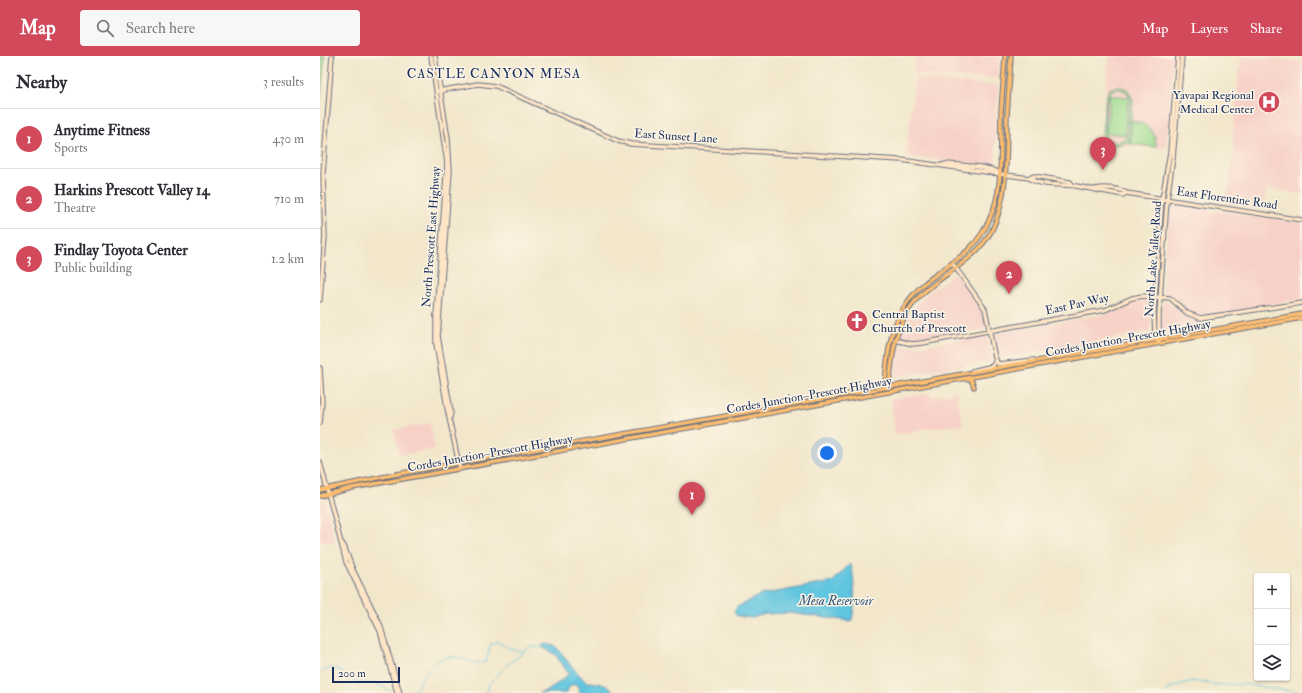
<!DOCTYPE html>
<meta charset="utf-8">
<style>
:root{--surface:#fff;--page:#f7f7f7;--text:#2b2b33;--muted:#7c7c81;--line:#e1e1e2;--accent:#d1495b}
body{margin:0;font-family:"IM FELL Double Pica",serif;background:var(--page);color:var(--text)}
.controls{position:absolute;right:12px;bottom:12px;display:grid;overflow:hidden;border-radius:4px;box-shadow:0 1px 3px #0004}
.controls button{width:36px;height:36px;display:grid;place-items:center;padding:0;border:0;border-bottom:1px solid var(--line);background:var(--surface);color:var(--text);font:20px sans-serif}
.scale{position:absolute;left:12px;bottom:10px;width:68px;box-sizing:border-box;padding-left:4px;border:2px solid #1b2f5e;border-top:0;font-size:11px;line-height:14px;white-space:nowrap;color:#1b2f5e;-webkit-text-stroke:3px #fcf5e5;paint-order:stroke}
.you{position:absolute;left:507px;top:397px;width:14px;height:14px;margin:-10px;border:3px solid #fff;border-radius:50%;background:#1a73e8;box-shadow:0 0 0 6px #1a73e833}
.badge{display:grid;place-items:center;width:26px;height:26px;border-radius:50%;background:var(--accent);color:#fff;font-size:13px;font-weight:700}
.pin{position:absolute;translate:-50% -33px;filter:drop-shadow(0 1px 2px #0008)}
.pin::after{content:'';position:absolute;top:21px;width:14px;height:12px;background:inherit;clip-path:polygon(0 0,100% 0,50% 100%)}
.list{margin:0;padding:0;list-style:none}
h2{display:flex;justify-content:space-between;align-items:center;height:52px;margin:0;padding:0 16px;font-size:17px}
h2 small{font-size:13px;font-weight:400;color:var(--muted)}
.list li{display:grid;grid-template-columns:26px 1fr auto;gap:12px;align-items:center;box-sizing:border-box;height:60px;padding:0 16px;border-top:1px solid var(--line)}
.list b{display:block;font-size:15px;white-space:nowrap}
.list p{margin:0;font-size:13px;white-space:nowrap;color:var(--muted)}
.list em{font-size:13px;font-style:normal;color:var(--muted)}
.icon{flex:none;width:22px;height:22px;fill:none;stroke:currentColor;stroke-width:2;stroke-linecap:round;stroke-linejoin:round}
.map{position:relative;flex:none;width:982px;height:637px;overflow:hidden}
header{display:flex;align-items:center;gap:24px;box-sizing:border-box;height:56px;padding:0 20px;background:var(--accent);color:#fff}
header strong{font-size:19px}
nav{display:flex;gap:22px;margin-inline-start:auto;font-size:14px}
.search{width:280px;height:36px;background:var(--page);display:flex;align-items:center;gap:10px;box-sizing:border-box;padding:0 14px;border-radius:4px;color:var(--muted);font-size:15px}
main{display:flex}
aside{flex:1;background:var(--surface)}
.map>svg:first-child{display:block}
.built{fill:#f7d1c7}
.green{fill:#a1dd91;stroke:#5e8678;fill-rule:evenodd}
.water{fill:#61c5df;stroke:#3e7a9e}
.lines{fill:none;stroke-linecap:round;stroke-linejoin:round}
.stream{stroke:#61c5df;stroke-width:1}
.secondary-casing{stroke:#666f84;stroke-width:5.5}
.primary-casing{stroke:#666f84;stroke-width:5.5}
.secondary{stroke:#fee5c5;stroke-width:3.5}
.primary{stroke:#fcbd6f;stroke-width:3.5}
.labels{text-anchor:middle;stroke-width:3;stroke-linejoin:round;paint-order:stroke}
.poi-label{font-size:12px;fill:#1b2f5e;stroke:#fcf5e5;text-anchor:end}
.street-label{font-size:12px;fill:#1b2f5e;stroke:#fcf5e5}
.neighbourhood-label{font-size:13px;letter-spacing:1px;fill:#1b2f5e;stroke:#fcf5e5}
.water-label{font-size:13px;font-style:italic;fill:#2c547e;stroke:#fcf5e5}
</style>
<header>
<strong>Map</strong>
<div class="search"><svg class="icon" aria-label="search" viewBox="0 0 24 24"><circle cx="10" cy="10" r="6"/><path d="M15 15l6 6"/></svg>Search here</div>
<nav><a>Map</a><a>Layers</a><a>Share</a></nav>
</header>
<main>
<aside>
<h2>Nearby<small>3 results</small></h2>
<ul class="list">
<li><span class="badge">1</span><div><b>Anytime Fitness</b><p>Sports</p></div><em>430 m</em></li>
<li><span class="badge">2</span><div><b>Harkins Prescott Valley 14</b><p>Theatre</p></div><em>710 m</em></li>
<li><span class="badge">3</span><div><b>Findlay Toyota Center</b><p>Public building</p></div><em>1.2 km</em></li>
</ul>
</aside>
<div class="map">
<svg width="982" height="637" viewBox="0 0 982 637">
<rect width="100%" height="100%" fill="#fcf5e5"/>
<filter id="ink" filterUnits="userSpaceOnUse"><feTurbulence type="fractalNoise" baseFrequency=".025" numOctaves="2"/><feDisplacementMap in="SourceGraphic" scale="8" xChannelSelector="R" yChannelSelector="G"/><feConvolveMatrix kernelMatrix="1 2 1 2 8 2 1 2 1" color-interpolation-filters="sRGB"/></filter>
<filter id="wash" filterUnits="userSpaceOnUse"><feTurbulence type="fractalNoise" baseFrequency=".012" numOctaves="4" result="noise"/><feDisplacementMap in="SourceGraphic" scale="16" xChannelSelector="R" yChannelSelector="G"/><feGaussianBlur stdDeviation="0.9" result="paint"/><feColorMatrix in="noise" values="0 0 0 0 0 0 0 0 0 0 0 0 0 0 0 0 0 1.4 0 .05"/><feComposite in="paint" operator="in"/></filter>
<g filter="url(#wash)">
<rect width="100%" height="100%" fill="#f2e7cb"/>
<path class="built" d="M595,0H680L678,21L677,22H650L594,18Z
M789,0H854L846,92L781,89Z
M921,0L982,5V138L947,133L943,154L906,148L915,92L912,86Z
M595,22L678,30L675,110L673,111L653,107L586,101Z
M850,148L982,167V243L882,261L866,255L857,243L844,238L842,235Z
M634,218L637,219L661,254L667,271L665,273L616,282H609L601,285L581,284L579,281L584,267L586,266L593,252L607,238Z
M826,243L832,244L830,276L685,302L680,306L678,303L674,280L676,277L780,259L795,255L813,246Z
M843,244L853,248L870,262L878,265V268L848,273L843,278L841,275Z
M666,279L668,280L672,308L665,306L573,321L574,300L577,289L596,291Z
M636,336L643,369L609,372L577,379L575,376L571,343L610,337L611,341Z
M110,367L115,393L79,399L74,374Z
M0,445H6L15,484L13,486L4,487L0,483Z"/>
<path class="green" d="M0,0H5L0,46Z
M798,30L807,33L813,43L809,87H807L806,85L799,89H792L784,83L782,76L786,40L790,33ZM798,32L807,36L810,42L807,78L805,83L796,87L788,84C783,77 785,43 790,37C792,34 795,33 798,32Z
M790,39L808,41L805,79L786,77Z
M812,65C828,68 836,75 836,91L810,88Z"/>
<path class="water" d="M530,508C535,516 536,557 531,565L469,557L445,558L431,562L417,560L414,556L417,551L440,539L512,526Z
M224,588L234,590L239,594L251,610L266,626C275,626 285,628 292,633L290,637H260L258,634L259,631L254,628L248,632L247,637H219L229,634L249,618L235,598L222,591Z"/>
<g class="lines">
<path class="stream" d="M0,616L10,612L16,613L39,627H55L70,635
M90,637L97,632C99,624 103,620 108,613C131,587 144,611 166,606L171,588L178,585L190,593L203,596L211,591H222
M167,637L169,628L187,609L203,597
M845,637L852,631L872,625L900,629L923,628L981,637"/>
</g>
</g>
<g filter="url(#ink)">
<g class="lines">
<g class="secondary-casing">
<path id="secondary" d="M111,0L127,107L116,260V288L128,357L140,413
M115,0L128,83L130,115L118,280L131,356L130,361
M118,35L158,28L176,30L298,85L311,88L581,104L709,122
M622,109L626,108C639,109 670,110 679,117
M753,129L750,126L714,120L709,122C721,131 742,128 756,130L803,139L806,137L982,164
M776,133C784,131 800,132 806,137
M633,208L665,253L675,302L678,308L714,304
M0,244L5,181L3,118L12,0
M575,284L592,288L602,287L785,254L812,242L823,240L850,242L867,257L880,262L982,247
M839,285V258L847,144L853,102L862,0
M839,287L835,280L834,256L842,143L850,96L858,0
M0,312L2,347L0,367
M652,315L673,310L676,303
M0,406L26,506L60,575L77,637
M21,486L24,490L33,514L60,568L80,637"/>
</g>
<g class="primary-casing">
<path id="primary" d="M645,323H651L654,331
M565,331C567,291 572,255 605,227C631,206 656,196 670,162C684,133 680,90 681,57C682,38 684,19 685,0
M569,331C572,304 573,279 588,255C609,221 653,211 672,174C689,139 686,98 687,60C688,40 690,20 691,0
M0,434L77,418L982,258
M0,440L32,432L982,262"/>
</g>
<use href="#secondary" class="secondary"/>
<use href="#primary" class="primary"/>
</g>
</g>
<defs>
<g id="hospital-disc" transform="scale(1.15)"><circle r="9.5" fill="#d1495b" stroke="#fcf5e5"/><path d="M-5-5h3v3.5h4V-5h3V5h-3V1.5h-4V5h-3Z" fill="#fff"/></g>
<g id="church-disc" transform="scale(1.15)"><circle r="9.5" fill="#d1495b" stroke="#fcf5e5"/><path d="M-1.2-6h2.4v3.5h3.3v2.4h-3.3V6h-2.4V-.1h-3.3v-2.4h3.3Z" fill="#fff"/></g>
</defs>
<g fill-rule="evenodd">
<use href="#hospital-disc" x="949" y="46"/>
<use href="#church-disc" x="537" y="265"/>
</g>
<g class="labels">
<g class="poi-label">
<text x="934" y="43">Yavapai Regional<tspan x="934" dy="14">Medical Center</tspan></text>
<text x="552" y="262" text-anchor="start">Central Baptist<tspan x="552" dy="14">Churtch of Prescott</tspan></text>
</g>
<g class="street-label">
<text transform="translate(356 80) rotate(4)" y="4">East Sunset Lane</text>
<text transform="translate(907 142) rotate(8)" y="4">East Florentine Road</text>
<text transform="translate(111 181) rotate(-86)" y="4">North Prescott East Highway</text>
<text transform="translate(833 203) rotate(-86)" y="4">North Lake Valley Road</text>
<text transform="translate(757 248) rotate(-12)" y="4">East Pav Way</text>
<text transform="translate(808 282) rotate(-10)" y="4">Cordes Junction–Prescott Highway</text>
<text transform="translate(489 339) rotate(-10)" y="4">Cordes Junction–Prescott Highway</text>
<text transform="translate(170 397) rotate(-10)" y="4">Cordes Junction–Prescott Highway</text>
</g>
<g class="neighbourhood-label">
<text x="174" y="22">CASTLE CANYON MESA</text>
</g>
<g class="water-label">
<text x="516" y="549">Mesa Reservoir</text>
</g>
</g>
</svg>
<div class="controls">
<button>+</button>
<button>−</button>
<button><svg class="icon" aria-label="layers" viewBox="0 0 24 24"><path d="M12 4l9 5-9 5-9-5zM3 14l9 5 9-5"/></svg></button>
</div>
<div class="scale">200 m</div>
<div class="you"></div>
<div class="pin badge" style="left:372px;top:459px">1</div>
<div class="pin badge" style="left:689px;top:238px">2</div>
<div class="pin badge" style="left:783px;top:114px">3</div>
</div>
</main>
